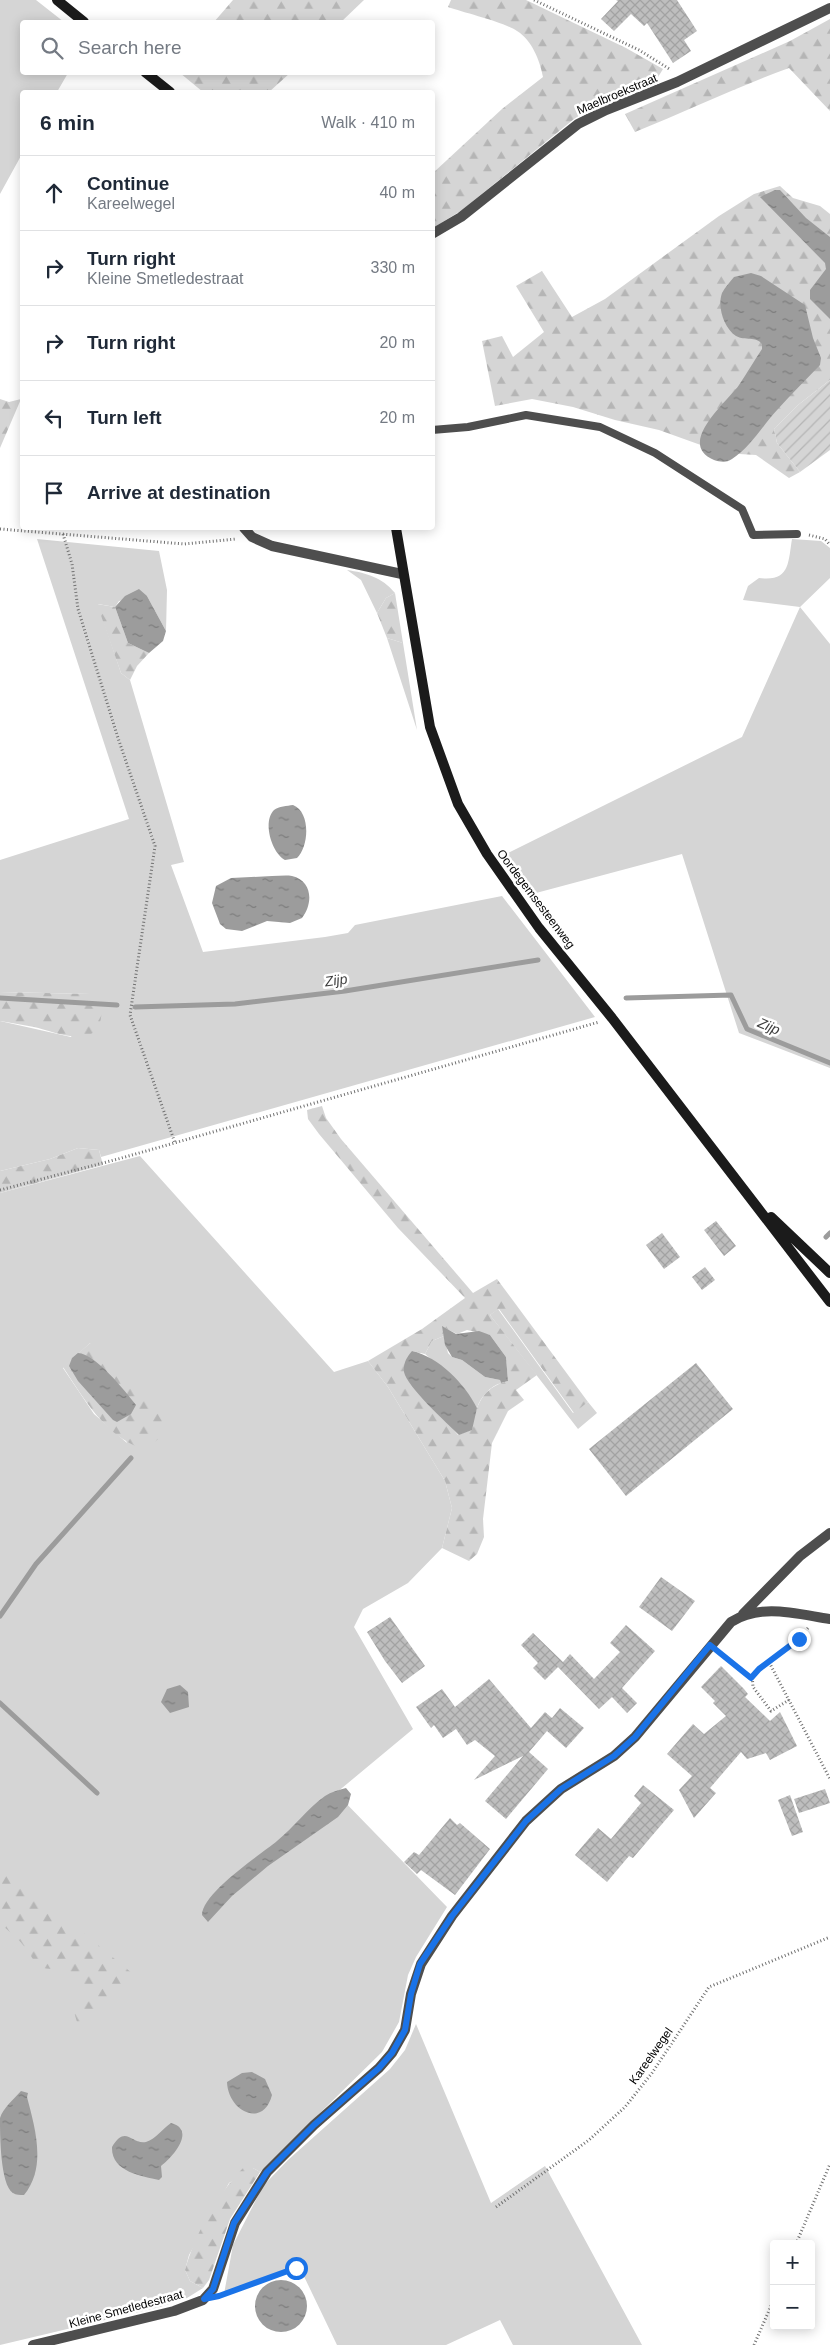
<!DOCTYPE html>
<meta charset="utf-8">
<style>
:root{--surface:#fff;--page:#f6f6f7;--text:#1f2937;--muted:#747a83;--line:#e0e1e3}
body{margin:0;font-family:Arial,sans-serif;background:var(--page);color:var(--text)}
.controls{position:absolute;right:15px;bottom:15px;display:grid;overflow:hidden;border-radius:5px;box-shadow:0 2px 12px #0003}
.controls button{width:45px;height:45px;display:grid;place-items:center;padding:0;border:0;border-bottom:1px solid var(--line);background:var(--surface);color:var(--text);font:25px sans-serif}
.stop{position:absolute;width:15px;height:15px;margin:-11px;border:4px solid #1a73e8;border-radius:50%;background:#fff}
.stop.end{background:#1a73e8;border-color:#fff;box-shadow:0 1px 5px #0008}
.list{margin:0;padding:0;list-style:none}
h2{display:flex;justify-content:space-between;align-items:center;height:65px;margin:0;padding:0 20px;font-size:21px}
h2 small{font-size:16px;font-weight:400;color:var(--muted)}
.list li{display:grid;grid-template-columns:32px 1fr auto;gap:15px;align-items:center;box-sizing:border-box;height:75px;padding:0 20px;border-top:1px solid var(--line)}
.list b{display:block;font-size:19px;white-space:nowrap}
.list p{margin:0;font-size:16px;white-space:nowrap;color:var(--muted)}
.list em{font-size:16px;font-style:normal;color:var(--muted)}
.icon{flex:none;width:28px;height:28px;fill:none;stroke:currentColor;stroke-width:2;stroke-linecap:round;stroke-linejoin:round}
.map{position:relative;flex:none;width:830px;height:2345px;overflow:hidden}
.search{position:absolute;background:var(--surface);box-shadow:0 2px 12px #0003;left:20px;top:20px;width:415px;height:55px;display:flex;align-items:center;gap:12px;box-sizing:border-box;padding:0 18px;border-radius:5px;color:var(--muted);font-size:19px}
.panel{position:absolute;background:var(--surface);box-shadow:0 2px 12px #0003;left:20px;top:90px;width:415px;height:440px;border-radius:5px}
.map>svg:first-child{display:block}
.grass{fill:#d5d5d5;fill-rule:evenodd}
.forest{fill:url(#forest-firs);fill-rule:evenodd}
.garden{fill:url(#garden-furrows)}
.water{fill:url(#water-ripples)}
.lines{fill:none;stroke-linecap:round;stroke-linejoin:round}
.stream{stroke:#9c9c9c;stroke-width:5}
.building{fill:url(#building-cross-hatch)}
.path{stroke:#707070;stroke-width:3;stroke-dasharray:1 2.5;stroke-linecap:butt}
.lane{stroke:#4e4e4e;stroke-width:8}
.street{stroke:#4e4e4e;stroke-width:10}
.secondary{stroke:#1b1b1b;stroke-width:10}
.route{stroke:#1a73e8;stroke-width:6}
.labels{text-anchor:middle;stroke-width:5;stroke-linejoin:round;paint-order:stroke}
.street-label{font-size:12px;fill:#000;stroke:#fff}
.water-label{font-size:14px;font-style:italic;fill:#3d3d3d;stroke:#fff}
</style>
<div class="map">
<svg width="830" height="2345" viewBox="0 0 830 2345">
<defs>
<pattern id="forest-firs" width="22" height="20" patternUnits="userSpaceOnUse" patternTransform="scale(1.25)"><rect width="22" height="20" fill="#d5d5d5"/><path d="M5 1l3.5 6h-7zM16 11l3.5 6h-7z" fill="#b5b5b5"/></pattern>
<pattern id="garden-furrows" width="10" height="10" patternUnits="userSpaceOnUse" patternTransform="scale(1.25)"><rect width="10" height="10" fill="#d5d5d5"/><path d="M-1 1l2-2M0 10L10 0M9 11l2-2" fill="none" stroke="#b5b5b5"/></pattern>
<pattern id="water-ripples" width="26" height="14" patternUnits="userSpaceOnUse" patternTransform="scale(1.25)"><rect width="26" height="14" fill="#9c9c9c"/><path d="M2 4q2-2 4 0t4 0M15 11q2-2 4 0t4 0" fill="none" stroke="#7d7d7d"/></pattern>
<pattern id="building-cross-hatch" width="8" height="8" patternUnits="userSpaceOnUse" patternTransform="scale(1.25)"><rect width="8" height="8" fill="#bebebe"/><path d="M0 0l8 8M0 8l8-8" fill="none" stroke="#a2a2a2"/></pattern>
</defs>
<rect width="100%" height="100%" fill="#fff"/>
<path class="grass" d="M0,0H36L64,22H22V72L68,73L57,92H22V154L0,194Z
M37,539L159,551L167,590L166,631L147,596L119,601L115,607L98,604L121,673L130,680L184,862L171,865L203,952L325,937L348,933L355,925L502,896L595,1017L101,1157L99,1150L78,1148L50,1159L0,1171V1021L71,1037L90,994L0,992V860L129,819Z
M792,539L821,541L830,548V578L800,607L830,644V1068L739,1033L682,854L536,893L506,854L742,737L800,607L743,600L748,586L759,578C790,582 788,563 792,539Z
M347,570C366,573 382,577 395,593L386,598L377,613L361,580Z
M387,638L403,643L417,730Z
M140,1156L334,1372L368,1361L388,1387L445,1481L452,1508L442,1548L408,1583L363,1609L354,1627L413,1729L336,1793L447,1907L416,1957L408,1975L399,2022L382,2052L260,2172L253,2168L229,2183L189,2255L185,2270L190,2281L203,2288L187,2298L160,2307L0,2345V1193ZM90,1343L127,1443L94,1414L63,1368Z
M498,1309L573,1413L588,1402L597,1413L578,1429L490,1315Z
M444,1336L448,1353L452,1357L462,1360L485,1377L500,1380L501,1383C490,1386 480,1398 477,1408L461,1384L425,1354L432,1341Z
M416,2024L491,2203L545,2166L642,2345H513L500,2320L446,2345H337L299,2266L224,2294L233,2245L263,2186L288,2160L390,2069L405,2050Z"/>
<path class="forest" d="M233,0H364L341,22H214Z
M451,0H526L626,48L663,69L652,87L597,104L574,119L462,210L433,228V173L502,109L543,77C540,61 532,40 517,31C504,22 465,13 448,7Z
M830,19V111L789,68C737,87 687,111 635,132L625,114L790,41Z
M180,73H290L269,92H203Z
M780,186L793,198L820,206L830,214V380L798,405L774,429L777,443L800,472L789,478L756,455L723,453L659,430L615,420L573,407L532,399L495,406L482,341L502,336L513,357L544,332L516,286L542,271L572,317L605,299L719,216L754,194Z
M0,399L9,402L21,399L0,448Z
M395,593L403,643L387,638L377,613L386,598Z
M97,604L115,607L128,643L149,653L137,666L130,680L121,673Z
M0,992L90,994C98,1002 104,1010 100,1022C93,1049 52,1031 34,1027C23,1025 12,1023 0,1021Z
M322,1106L326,1118L341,1139L473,1293L497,1279L588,1402L574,1413L499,1309L490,1315L537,1375L516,1390L524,1400L508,1411L492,1443L483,1519L484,1537L477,1554L469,1561L442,1548L452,1508L445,1481L388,1387L368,1361L422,1329L465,1298L398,1228L319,1134L308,1119L307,1110ZM443,1327L457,1334L467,1330L490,1335L506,1357L508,1381C481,1388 477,1405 471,1430L458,1435L453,1429L412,1351L425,1354L432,1341L444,1336Z
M78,1148L99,1150L103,1165L0,1193V1171L50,1159Z
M90,1343L169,1421C163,1436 157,1442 143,1449C105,1436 84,1399 63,1367Z
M0,1864L133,1974L92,2022H77L74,2012L83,1997L78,1987L63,1969C33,1970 39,1965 23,1945C17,1937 7,1930 0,1923Z
M243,2168H253L260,2172L230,2219L209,2280L203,2288L190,2281L185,2270C195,2234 217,2195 243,2168Z"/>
<path class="garden" d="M830,380V450L800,472L777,443L774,429L798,405Z"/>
<path class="water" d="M775,190H780L806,218L830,237V319L810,299V290L826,269L825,263L760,197Z
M751,273L761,276L805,305L813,338L821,358L820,365C806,380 791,394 778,409C763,425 750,448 732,459C726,463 720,462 714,460C675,444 728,401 739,385C747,373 754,361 762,349V344C756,336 745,341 736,336C724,328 717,307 722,293C725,287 730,282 734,277Z
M139,589L147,596L166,631L163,641L149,653L128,643L115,607L125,596Z
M293,805C311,812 309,847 297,858L285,860C272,853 262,822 274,810C279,806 287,806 293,805Z
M272,876C279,876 286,875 292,876C313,881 313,904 302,918L290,923L267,921L242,931L226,929L220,924L212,903L216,886L231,878Z
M442,1326L456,1334L479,1331L490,1335L506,1357L508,1381L501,1383L500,1380L485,1377L462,1360L452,1357L445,1345Z
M412,1351C439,1357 465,1384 477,1408L472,1430L459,1435C447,1423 407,1387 404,1372C403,1363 407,1357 412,1351Z
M78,1353C96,1354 125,1391 136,1405L131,1414L117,1422L113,1420L78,1381L69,1366L72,1358Z
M180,1685L188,1692L189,1707L170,1713L161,1702L167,1689Z
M346,1788L351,1794L348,1805L338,1817L268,1866L232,1896L208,1922L202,1915C202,1893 260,1855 277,1841C294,1827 307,1809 325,1796C331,1792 339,1790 346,1788Z
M252,2072L265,2079L272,2095C263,2129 228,2111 227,2082L242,2073Z
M21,2091L28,2093L27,2097C35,2128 47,2167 24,2195C20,2195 16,2195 13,2193C0,2185 0,2133 0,2118C3,2108 14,2099 21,2091Z
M171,2123C197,2130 172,2158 161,2166L162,2177L159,2180C142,2176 111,2172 112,2147C126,2124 131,2145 146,2142C156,2139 163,2128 171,2123Z
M255 2306a26 26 0 1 1 52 0a26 26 0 1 1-52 0Z"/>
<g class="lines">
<path class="stream" d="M0,998L117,1005
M626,998L731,995L747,1029L830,1063
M135,1007L235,1004L345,991L538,960
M826,1237L830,1233
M0,1616L36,1564L131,1458
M0,1703L97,1793"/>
</g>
<path class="building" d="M616,0H677L697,31L684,40L691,51L673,63L647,23L644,26L631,14L614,31L601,19L618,1Z
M716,1221L736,1246L724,1256L704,1230Z
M662,1233L680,1257L664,1269L646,1245Z
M705,1267L715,1280L702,1290L692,1277Z
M696,1363L733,1409L626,1496L589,1449Z
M661,1577L695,1601L672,1631L639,1607Z
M390,1617L425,1666L402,1683L385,1661L367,1632Z
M626,1625L655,1651L622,1688L637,1703L627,1713L612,1697L599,1709L558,1667L545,1680L533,1668L538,1663L521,1645L533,1633L563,1662L570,1654L594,1679L620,1652L610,1643Z
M721,1666L744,1689L748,1694L745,1697L770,1721L780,1712L797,1746L770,1760L766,1753L747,1759L741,1752L710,1788L716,1793L694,1818L679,1790L692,1776L667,1754L693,1724L704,1734L726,1716L713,1703L715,1701L701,1687Z
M489,1679L531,1728L545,1712L552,1718L560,1708L584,1728L566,1748L547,1731L529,1752L548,1769L506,1819L485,1801L523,1756L474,1780L495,1756L475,1740L467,1745L456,1729L443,1738L434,1725L431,1728L416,1707L442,1689L455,1707Z
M643,1785L674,1810L633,1858L629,1856L607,1882L575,1855L598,1828L611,1839L641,1803L634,1796Z
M825,1789L830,1803L799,1813L794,1799Z
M790,1795L803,1832L792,1836L778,1800Z
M450,1818L457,1825L460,1823L490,1849L455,1895L421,1870L417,1874L404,1862L414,1852L419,1855Z"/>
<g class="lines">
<path class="path" d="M534,0L639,50L671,70
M0,529L184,544L236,539
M63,534L72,564L78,609L118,738L155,846L130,1015L175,1143
M809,535L825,539L830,545
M0,1190L118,1159L599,1022
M808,1628L799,1639L769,1662L830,1779
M721,1653L751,1678
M769,1662L752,1674L753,1687L771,1711L789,1700
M496,2207L589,2140L625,2107L652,2073L709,1987L830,1937
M796,2244L830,2164
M224,2294L296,2268
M754,2345L774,2299"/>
<path class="lane" d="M432,430L468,427L526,415L600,427L655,453L742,509L753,535L797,534"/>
<path class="street" d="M432,234L461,217L578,124L606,110L677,82L830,8
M244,528L252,537L272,546L402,574
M743,1614L800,1556L830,1533
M33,2345L174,2311L203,2300L213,2289L235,2223L267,2172L314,2125L379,2068L392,2053L405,2030L411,1994L421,1964L452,1916L526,1821L561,1789L614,1756L635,1737L731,1622C761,1603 797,1614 830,1619"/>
<path class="secondary" d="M57,0L84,22
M145,72L170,92
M396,528L430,727L458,804L487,854L539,928L612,1018L830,1302
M771,1217L830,1273"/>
</g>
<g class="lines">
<path class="route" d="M296,2268L219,2296L204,2299L213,2289L234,2223L267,2172L314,2125L379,2068L392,2053L405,2030L411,1994L420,1964L452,1916L526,1821L561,1789L614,1756L635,1737L710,1645L751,1678L759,1669L799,1639"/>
</g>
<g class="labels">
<g class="street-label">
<text transform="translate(617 94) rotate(-23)" y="4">Maelbroekstraat</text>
<text transform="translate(536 899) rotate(53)" y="4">Oordegemsesteenweg</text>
<text transform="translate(651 2056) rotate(-55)" y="4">Kareelwegel</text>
<text transform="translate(126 2309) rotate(-15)" y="4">Kleine Smetledestraat</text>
</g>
<g class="water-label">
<text transform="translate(336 980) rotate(-8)" y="5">Zijp</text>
<text transform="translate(769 1026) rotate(23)" y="5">Zijp</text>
</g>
</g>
</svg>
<div class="controls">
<button>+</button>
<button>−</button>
</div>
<div class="stop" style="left:296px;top:2268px"></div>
<div class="stop end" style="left:799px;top:1639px"></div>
<div class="search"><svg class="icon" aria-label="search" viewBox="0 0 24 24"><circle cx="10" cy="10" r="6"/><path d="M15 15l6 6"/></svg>Search here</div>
<section class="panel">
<h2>6 min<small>Walk · 410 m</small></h2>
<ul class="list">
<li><svg class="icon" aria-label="ahead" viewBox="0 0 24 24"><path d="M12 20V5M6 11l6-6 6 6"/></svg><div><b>Continue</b><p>Kareelwegel</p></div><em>40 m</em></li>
<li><svg class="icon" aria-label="right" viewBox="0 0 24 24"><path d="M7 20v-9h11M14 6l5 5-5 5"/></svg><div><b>Turn right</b><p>Kleine Smetledestraat</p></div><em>330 m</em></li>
<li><svg class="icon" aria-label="right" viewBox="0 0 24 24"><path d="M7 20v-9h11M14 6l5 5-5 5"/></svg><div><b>Turn right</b></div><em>20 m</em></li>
<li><svg class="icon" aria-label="left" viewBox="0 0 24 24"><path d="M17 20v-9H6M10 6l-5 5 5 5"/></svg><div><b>Turn left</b></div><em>20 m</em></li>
<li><svg class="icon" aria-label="arrive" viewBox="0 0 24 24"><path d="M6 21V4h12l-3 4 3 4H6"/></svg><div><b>Arrive at destination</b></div></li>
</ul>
</section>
</div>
